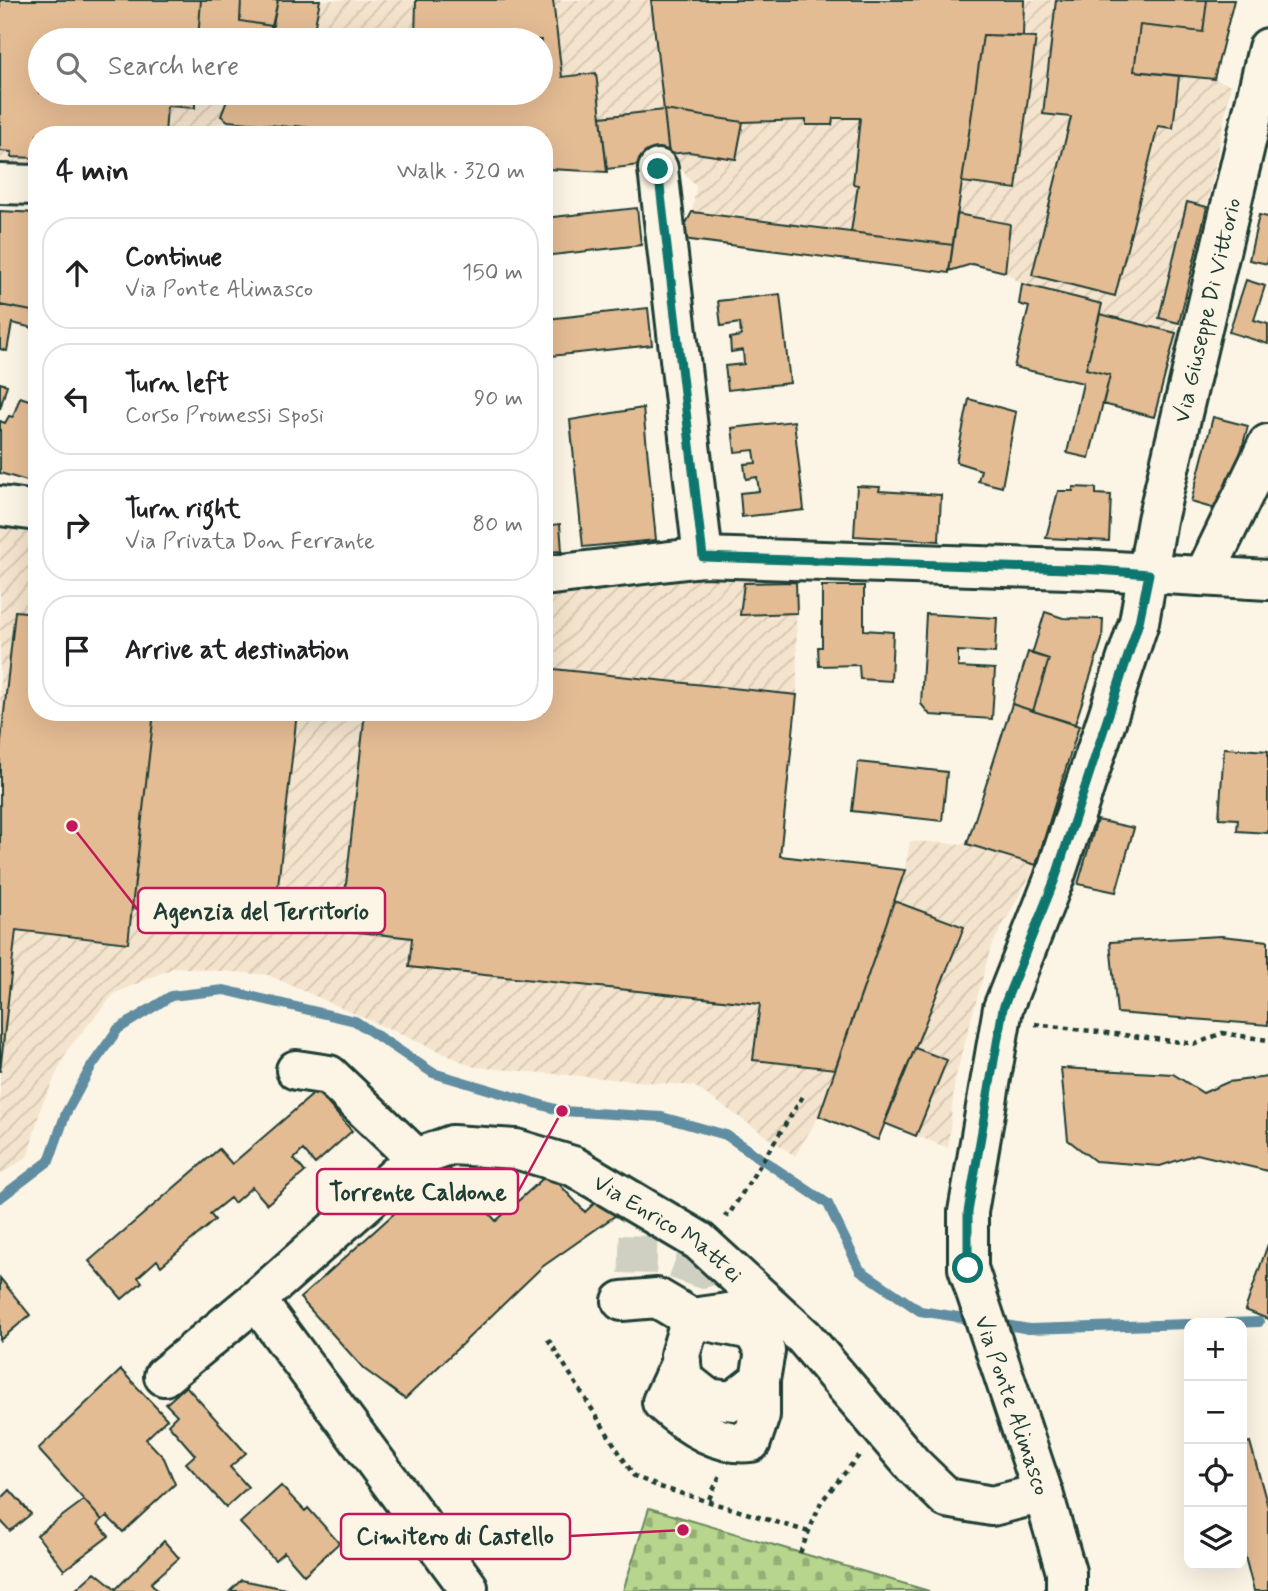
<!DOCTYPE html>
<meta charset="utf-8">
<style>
:root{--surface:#fff;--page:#f6f6f6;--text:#202124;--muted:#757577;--line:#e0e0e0}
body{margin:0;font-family:Mynerve,sans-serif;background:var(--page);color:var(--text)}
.controls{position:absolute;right:21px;bottom:21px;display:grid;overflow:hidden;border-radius:14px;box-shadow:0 7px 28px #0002}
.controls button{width:63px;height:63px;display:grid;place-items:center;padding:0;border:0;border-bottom:2px solid var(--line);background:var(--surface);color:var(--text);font:35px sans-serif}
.stop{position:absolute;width:21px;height:21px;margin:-16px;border:5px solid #0f766e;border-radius:50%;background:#fff}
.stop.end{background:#0f766e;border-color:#fff;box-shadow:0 2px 7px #0008}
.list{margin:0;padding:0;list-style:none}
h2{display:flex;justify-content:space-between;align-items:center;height:91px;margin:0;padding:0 28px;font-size:30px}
h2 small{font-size:23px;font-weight:400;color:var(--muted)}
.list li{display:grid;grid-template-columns:46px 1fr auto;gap:21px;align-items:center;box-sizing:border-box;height:112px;margin:0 14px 14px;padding:0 14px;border:2px solid var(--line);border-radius:28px}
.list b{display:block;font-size:26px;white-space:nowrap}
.list p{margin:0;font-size:23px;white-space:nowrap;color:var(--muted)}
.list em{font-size:23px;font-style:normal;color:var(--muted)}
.icon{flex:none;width:38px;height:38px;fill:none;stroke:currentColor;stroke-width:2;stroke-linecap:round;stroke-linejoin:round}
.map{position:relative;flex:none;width:1268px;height:1591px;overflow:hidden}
.search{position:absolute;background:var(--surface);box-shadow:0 7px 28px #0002;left:28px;top:28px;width:525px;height:77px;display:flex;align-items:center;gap:18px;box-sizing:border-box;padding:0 24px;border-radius:38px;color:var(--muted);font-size:26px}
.panel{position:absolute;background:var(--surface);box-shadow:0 7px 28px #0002;left:28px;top:126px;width:525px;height:595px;border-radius:28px}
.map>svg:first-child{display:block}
.industrial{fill:url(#industrial-furrows);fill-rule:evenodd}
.cemetery{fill:url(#cemetery-stones);stroke:#6b8960;stroke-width:2}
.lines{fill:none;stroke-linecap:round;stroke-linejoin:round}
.stream{stroke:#608da1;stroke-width:10}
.building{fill:#e4bc94;stroke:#1f3d34;stroke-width:2}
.minor-tunnel{stroke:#d0d0c2;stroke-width:38;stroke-dasharray:38 19;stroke-linecap:butt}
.minor-casing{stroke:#1f3d34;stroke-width:44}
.path{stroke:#1f3d34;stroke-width:4.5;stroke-dasharray:5 5;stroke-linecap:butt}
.minor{stroke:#fcf5e5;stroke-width:38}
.route{stroke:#0f766e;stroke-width:9}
.labels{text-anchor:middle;stroke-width:5;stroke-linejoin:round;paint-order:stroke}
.street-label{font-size:23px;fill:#1f3d34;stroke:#fcf5e5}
.leader{fill:none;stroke:#c2185b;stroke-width:2.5}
.callout-dot{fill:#c2185b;stroke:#fcf5e5;stroke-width:2.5}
.callout{fill:#fcf5e5;stroke:#c2185b;stroke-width:2.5}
.callout-label{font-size:24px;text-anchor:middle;font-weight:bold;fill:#1f3d34}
</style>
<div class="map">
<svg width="1268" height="1591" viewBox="0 0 1268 1591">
<defs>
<pattern id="industrial-furrows" width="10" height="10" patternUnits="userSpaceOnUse" patternTransform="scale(1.75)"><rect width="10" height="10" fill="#f5e4cd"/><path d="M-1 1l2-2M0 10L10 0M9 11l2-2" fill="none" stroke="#d2c4b1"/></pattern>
<pattern id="cemetery-stones" width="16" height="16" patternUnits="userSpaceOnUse" patternTransform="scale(1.75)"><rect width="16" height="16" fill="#b7d58d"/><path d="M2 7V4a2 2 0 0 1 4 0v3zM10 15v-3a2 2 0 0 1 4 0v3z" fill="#94ae74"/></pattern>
</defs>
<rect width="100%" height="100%" fill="#fcf5e5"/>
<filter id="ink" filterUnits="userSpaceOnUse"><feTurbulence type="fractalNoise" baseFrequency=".0143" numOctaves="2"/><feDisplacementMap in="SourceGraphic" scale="14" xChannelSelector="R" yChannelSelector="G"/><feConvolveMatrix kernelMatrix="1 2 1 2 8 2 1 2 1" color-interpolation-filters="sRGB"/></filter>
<g filter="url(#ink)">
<path class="industrial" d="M0,0H1234L1215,79L1231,85L1207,207L1176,333L1100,314L1102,304L1022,284L1005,272L972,264L949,272L683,229L692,212L696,187L682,170L544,169V135L228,121L207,128L204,135H37V178L0,177ZM40,40H541V93H40Z
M0,528L37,534V712H544V596L719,575L796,582L797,695L780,856L905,869L910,841L967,844L1036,865L991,947L955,1079L948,1148L884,1123L878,1140L819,1116L795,1156L694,1086L474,1067L268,975L176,967L115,993L68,1049L41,1107L28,1156L0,1175Z"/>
<path class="cemetery" d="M649,1508L929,1591H623Z"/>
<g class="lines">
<path class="stream" d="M0,1198L49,1161L66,1113L91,1067L118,1029L171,996L224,990L355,1021L433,1073L562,1111L662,1117L726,1135L828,1204L860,1270L920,1311L977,1320
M995,1323L1029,1329L1189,1324
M1227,1323L1259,1322"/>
</g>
<path class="building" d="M0,0H201L198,40H40V93H195V108L167,106L165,135H37V158L11,157L12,152L0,151Z
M201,0H241L240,21L272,26L270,40H198Z
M241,0H278L272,26L240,21Z
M278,0H320L312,40H270Z
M416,0H553L562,77L596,73L607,172L549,169L544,135H371L228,121L221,116L230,93H541V40H415Z
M651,0H1024L1023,36L983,35L953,245L851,232L858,185L853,184L860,118H833L832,125H806V120L743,122L664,110Z
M1056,0H1207L1203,32L1140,25L1134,71L1179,76L1173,128L1158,126L1115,296L1032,275L1071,117L1043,114Z
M1207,0H1234L1214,79L1134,71L1140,25L1203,32Z
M983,35L1036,37L1016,189L962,182Z
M664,110L743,122L736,159L689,152L669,154Z
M664,110L669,157L639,160L640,165L607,169L601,117Z
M295,126L330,130L371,135H293Z
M1187,202L1207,207L1179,323L1159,318Z
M637,208L641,245L544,256V218Z
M0,211L37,213V312L0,305Z
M692,212L953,245L949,273L683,239V229Z
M957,214L1010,224L1005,272L972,264L949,271Z
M1259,215L1268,217V264L1249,260Z
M1246,280L1265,286L1254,320L1268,324V344L1229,332Z
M1022,284L1102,304L1086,369L1110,375L1089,458L1067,453L1083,383L1014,367L1029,307L1019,304Z
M780,294L790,383L728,390L725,366L744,364L743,350L731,352L730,338L741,336L740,323L721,326L718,301Z
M0,305L37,312V329L12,323L7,351L0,349Z
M648,308L652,345L551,356L547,319Z
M1100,314L1176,333L1154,417L1103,404L1110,375L1086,369Z
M0,383L7,385L0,409Z
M20,397L35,402L37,397V484L0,473V421L5,423L9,416L13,417Z
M969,399L1016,412L1002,487L978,481L981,470L956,462Z
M643,408L656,540L583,547L570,420Z
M1213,417L1248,426L1234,478L1228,477L1219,510L1191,502Z
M794,421L804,510L742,517L740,493L759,491L757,477L746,479L744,464L756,463L754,450L735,452L732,428Z
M857,486L880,487L879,491L941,495L939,541L854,536Z
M1073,487L1096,488V494L1111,495L1109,541L1046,538L1058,491H1073Z
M560,524L562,551L544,552V526Z
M796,582L797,613L740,615L744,583Z
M822,586H864V630L893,632L891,681L860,679L859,665L819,666L818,647H822Z
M15,611L37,613V712H154L128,943L16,930L0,1072V750Z
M1045,612L1063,618L1103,619L1102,640L1075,724L1033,711L1049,659L1032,654Z
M926,614L997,618L995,653L958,651V667L995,669L992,719L930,715L921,704Z
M1028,652L1049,659L1033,711L1012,704Z
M544,668L797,695L780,856L905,870L835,1069L753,1060L760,1004L409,967L412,938L341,930L365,712H544Z
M1012,704L1079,726L1036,865L967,844Z
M154,712H297L274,923L132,908Z
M1224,748L1268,751V833L1237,831L1238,819L1219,818Z
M858,762L947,772L942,821L852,811Z
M1097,820L1134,828L1116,892L1078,884Z
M894,901L964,927L878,1140L819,1116Z
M1221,936L1268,941V1025L1117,1013L1110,942Z
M915,1048L947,1060L916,1136L884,1123Z
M1061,1068L1173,1074L1203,1093L1228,1082L1268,1077V1171L1197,1154L1160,1166L1095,1161L1068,1140Z
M317,1091L352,1131L315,1164L303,1150L294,1159L305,1172L267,1204L252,1187L234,1203L230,1198L210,1214L215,1220L161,1266L157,1260L138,1277L142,1282L122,1299L89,1261L219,1149L232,1164Z
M447,1166L496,1221L549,1173L585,1212L600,1198L616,1215L542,1267L405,1399L364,1369L300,1298Z
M1268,1244V1319L1245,1310Z
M0,1278L30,1315L0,1340Z
M121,1370L167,1419L146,1439L164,1458L175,1484L123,1532L107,1516L102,1520L38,1449Z
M186,1386L246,1453L230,1467L248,1487L226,1507L186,1463L195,1455L168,1424L177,1415L166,1404Z
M1250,1442L1268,1507V1591H1254L1242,1545V1444Z
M281,1486L305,1511L308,1508L339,1543L304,1575L284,1552L275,1560L240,1523Z
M10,1490L31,1514L10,1531L0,1520V1500Z
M84,1500L102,1520L98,1524L109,1536L64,1570L37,1535Z
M164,1541L179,1558L151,1583L158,1591H74L95,1572L116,1589Z
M241,1580L296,1591H230Z"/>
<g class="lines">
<path class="minor-tunnel" d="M619,1254L662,1255L701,1269L724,1263"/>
<g class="minor-casing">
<g id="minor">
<path d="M658,169L703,557"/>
<path d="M0,184L37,185"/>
<path d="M0,506L37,511"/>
<path d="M544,576L703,557L1098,570L1268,580"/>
<path d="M1204,576L1268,444"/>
<path d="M296,1070L329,1075L416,1158"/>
<path d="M256,1300L468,1587"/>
<path d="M622,1301L657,1298L691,1318L680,1355L683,1379L707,1398L733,1401L760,1380L765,1351L752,1330L691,1318L771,1307"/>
<path d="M681,1362L662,1402C686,1424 718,1446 751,1442L760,1415V1380"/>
<path id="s1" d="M164,1376L256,1300L416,1158L452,1145L516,1149L573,1166L699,1241L804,1337L913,1465L947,1498L992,1506L1043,1493"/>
<path id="s2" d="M1066,1591V1572L1043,1493L968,1268V1212L1003,1008L1054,879L1139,622L1157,520L1268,48"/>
</g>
</g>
<path class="path" d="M1035,1024L1196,1044L1222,1033L1268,1040
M724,1214L728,1216L805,1093
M548,1339L634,1476L660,1487L809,1532
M709,1499L720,1475
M800,1553L821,1502L861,1453"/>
<use href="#minor" class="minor"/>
</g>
</g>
<g class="lines" filter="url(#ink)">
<path class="route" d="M658,169L703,557L1098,570L1149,574L1139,622L1055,879L1003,1008L968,1212V1268"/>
</g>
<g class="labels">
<g class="street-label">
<text dy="8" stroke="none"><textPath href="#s2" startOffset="1330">Via Giuseppe Di Vittorio</textPath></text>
<text dy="8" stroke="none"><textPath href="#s1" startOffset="609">Via Enrico Mattei</textPath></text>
<text transform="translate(1013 1405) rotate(71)" y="8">Via Ponte Alimasco</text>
</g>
</g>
<path class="leader" d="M72 826L138 910M562 1111L518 1192M683 1530L570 1536"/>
<g class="callout-dot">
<circle cx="72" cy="826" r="7"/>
<circle cx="562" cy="1111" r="7"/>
<circle cx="683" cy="1530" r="7"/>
</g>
<g class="callout">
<rect x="138" y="888" width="247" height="45" rx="7"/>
<rect x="317" y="1169" width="201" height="45" rx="7"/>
<rect x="341" y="1514" width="229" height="45" rx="7"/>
</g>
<g class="callout-label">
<text x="261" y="919">Agenzia del Territorio</text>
<text x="418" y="1200">Torrente Caldone</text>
<text x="455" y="1544">Cimitero di Castello</text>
</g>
</svg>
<div class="controls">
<button>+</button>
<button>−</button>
<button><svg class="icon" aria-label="locate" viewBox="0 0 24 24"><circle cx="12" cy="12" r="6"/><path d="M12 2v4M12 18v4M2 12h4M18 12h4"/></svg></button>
<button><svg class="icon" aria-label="layers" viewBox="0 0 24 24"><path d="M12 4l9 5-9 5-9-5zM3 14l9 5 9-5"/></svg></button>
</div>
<div class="stop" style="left:968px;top:1268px"></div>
<div class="stop end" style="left:658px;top:169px"></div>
<div class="search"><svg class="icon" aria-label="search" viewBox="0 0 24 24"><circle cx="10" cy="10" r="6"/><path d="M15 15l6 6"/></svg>Search here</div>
<section class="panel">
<h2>4 min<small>Walk · 320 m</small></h2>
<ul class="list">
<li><svg class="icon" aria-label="ahead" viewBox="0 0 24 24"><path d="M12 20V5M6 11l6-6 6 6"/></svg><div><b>Continue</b><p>Via Ponte Alimasco</p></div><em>150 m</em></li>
<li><svg class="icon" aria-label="left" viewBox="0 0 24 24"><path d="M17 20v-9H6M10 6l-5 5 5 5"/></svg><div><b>Turn left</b><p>Corso Promessi Sposi</p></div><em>90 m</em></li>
<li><svg class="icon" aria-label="right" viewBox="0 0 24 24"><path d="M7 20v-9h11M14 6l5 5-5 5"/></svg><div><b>Turn right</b><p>Via Privata Don Ferrante</p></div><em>80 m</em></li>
<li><svg class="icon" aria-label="arrive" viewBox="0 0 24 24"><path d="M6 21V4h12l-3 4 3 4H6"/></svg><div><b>Arrive at destination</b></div></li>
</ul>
</section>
</div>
